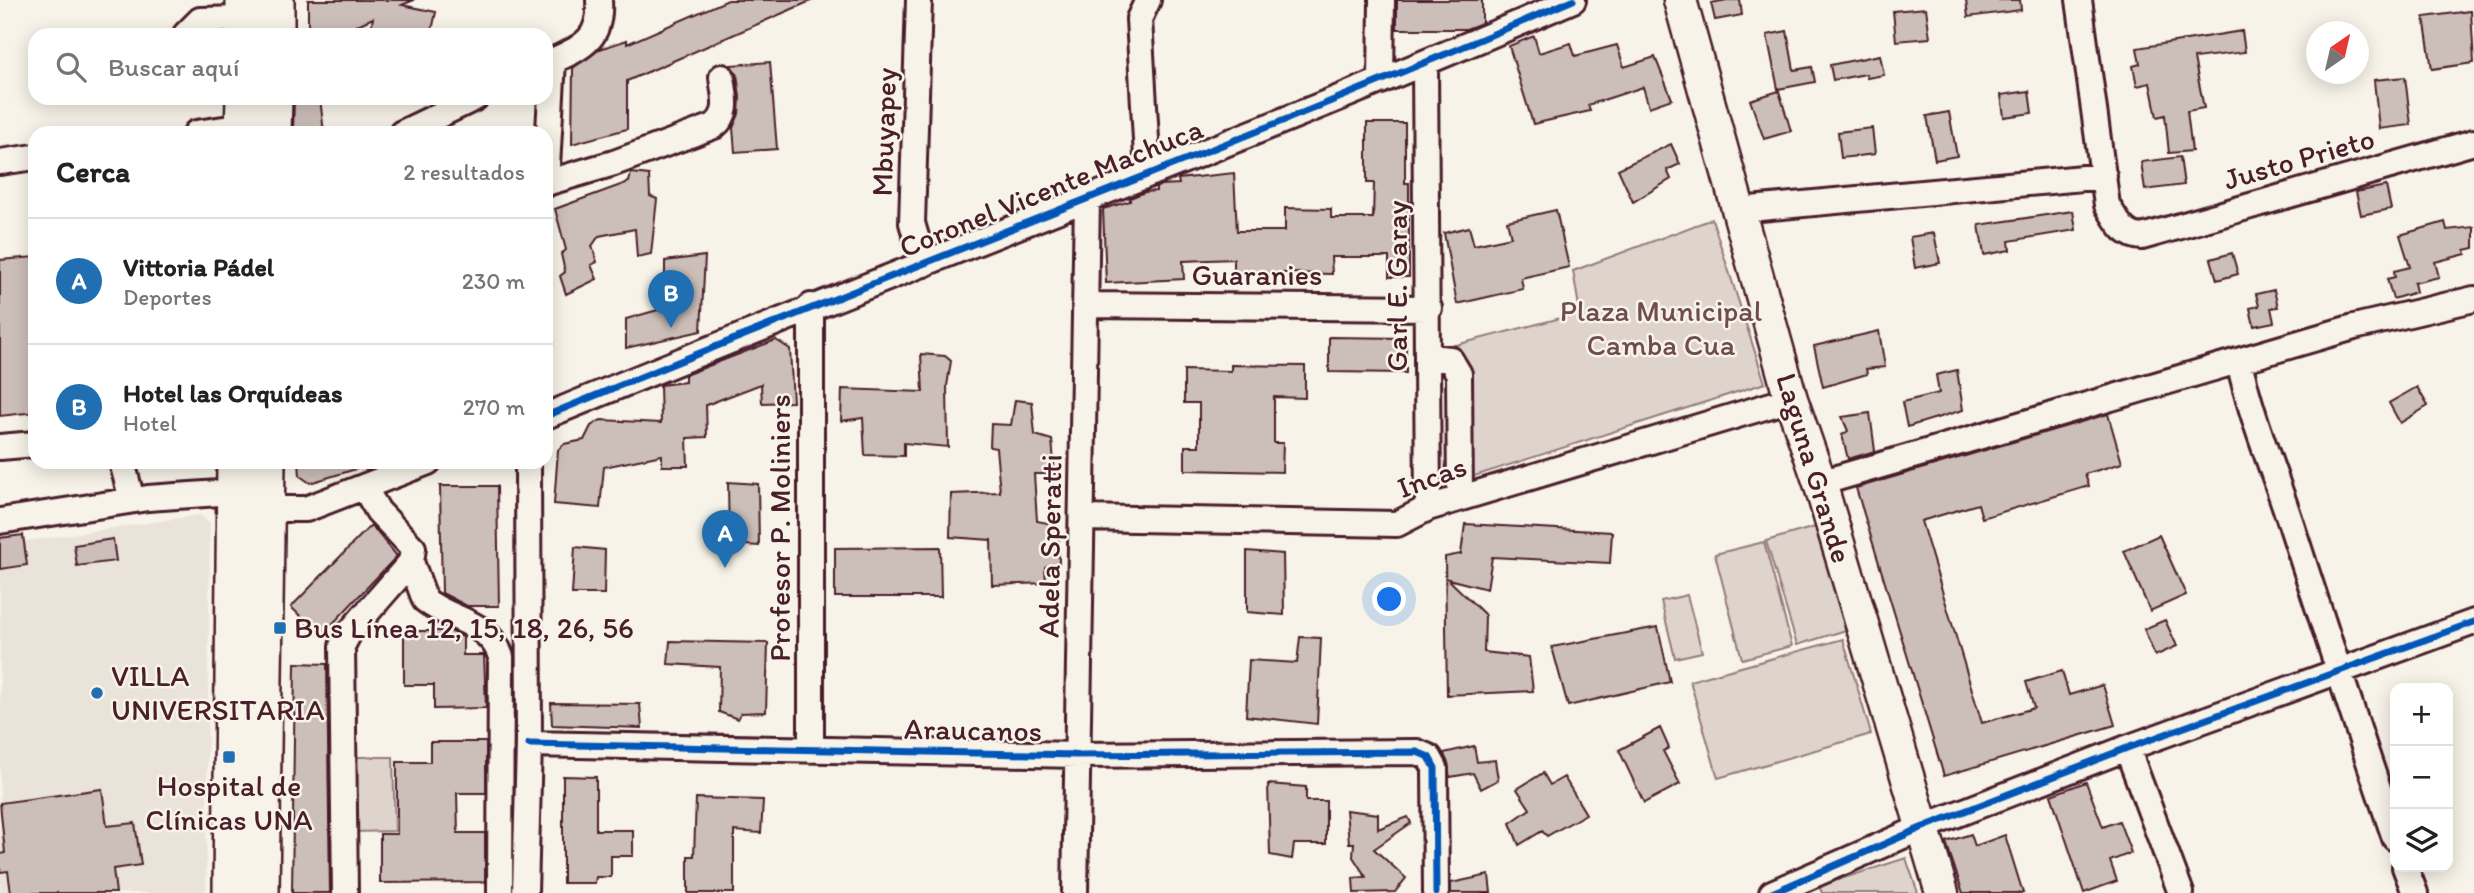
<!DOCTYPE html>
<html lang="es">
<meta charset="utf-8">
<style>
:root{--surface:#fff;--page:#f6f6f6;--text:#222;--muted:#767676;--line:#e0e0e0;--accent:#1f6fb2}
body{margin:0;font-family:Itim,sans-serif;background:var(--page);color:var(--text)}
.controls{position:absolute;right:21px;bottom:21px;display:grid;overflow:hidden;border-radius:14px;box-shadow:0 4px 18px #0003}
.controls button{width:63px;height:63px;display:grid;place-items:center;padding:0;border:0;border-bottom:2px solid var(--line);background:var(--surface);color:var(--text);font:35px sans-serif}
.compass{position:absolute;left:2306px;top:21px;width:63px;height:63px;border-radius:50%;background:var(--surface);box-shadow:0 4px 18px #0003;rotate:34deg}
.you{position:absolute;left:1390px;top:600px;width:24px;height:24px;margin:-18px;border:5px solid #fff;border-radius:50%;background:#1a73e8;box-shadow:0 0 0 10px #1a73e833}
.badge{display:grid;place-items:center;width:46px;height:46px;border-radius:50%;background:var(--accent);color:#fff;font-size:23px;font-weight:700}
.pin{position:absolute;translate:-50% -58px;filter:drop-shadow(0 2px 4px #0008)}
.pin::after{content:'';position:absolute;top:37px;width:24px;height:21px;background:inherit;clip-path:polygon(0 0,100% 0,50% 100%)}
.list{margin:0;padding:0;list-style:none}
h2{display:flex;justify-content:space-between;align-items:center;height:91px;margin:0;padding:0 28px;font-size:30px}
h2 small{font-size:23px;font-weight:400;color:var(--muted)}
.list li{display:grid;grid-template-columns:46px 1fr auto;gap:21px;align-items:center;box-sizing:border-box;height:126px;padding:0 28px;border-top:2px solid var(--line)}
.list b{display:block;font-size:26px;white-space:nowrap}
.list p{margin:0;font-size:23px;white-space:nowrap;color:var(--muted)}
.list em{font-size:23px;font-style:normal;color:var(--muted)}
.icon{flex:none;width:38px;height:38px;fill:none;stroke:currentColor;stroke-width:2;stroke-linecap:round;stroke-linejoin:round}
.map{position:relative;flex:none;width:2474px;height:893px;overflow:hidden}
.search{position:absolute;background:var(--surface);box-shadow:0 4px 18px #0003;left:28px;top:28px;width:525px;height:77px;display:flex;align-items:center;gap:18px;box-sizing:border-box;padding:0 24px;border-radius:21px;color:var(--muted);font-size:26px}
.panel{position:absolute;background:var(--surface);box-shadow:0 4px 18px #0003;left:28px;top:126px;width:525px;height:343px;border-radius:21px}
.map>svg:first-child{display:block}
.built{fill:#eae3da}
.green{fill:#ded4cc;stroke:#947a7c;stroke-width:2}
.building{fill:#ccbfb9;stroke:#4a1f2b;stroke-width:2}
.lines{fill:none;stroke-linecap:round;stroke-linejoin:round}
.minor-casing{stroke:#4a1f2b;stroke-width:30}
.major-casing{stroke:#4a1f2b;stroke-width:37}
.highway-casing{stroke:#4a1f2b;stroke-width:42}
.minor{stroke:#f7f3e8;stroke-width:24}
.major{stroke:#f7f3e8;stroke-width:32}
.highway{stroke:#f7f3e8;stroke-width:37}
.cycleway-casing{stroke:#f7f3e8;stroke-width:11}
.cycleway{stroke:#0057b8;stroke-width:7}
.poi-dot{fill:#1f6fb2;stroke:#f7f3e8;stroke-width:2.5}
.labels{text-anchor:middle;stroke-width:5;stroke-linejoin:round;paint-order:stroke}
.street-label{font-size:30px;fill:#4a1f2b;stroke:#f7f3e8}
.park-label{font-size:30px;fill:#6f4c53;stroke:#f7f3e8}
.poi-label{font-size:30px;fill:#4a1f2b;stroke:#f7f3e8;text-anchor:start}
</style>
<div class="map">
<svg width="2474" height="893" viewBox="0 0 2474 893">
<rect width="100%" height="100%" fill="#f7f3e8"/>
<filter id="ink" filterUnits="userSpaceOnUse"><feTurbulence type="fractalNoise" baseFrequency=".0143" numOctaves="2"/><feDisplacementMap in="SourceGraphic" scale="14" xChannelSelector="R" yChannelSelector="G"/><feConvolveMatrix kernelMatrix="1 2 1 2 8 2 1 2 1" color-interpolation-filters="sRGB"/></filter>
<g filter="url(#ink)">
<path class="built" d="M200,515L210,523L206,893H0V545Z"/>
<path class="green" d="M1712,219L1765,383L1462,480L1444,348L1580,313L1573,271Z
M1815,527L1846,630L1797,645L1766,541Z
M1764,542L1792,646L1742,659L1715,554Z
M1687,595L1702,652L1675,658L1661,601Z
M1843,639L1871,734L1718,778L1690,681Z
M352,757H393L395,831L353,832Z
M1906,858L1918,893H1822L1819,886Z"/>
<path class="building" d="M308,0H414L402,5L436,12L431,35H370L373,18L335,35H308Z
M728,0H813L627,81V129L572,144L573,68L600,49L627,40V44Z
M1397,0H1482V23L1466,29H1397Z
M1727,0H1740L1742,15L1715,20L1711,3Z
M1966,0H2020L2021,10L1968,17Z
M1926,8L1930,38L1896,41L1893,11Z
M2471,11L2474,63L2432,69L2424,17Z
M1787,31L1794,70L1812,67L1815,82L1778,89L1767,35Z
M2242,31L2245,52L2194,58L2204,108L2187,111L2192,151L2169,153L2165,115L2157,117L2150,83L2137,86L2133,66L2140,64L2137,48Z
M1534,36L1539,53L1571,43L1575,56L1617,45L1624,67L1655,57L1672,99L1649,107L1643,87L1588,105L1590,111L1533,124L1509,46Z
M1880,55L1884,75L1867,78L1866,74L1833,80L1830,65Z
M770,62L777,149L735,152L733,128L739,114L740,97L737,74L730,65Z
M2405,77L2411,125L2379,129L2374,80Z
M1779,91L1791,131L1764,139L1750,100Z
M2029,91L2032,113L2004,117L2001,95Z
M294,98H320L324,133H293Z
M1949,112L1957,156L1935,160L1927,116Z
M1367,123H1405V183H1409V277H1389V257H1331L1332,274L1234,272V259L1183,261L1184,279L1106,283L1103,209L1130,201V198L1145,192L1156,191V188L1161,185L1179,184L1178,179L1234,173L1237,231H1285V208L1331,209V218H1373L1374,183H1367Z
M1872,128L1875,154L1841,158L1838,132Z
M1671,144L1680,164L1667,170L1671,179L1633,202L1618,169Z
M2180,157L2184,185L2145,190L2141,162Z
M631,173L649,175L650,196L657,199L651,254L637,257L635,229L599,236L592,246L597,262L591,265L597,279L566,294L560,276L565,272L561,254L566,250L555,209L629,182Z
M2386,186L2391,209L2361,215L2356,192Z
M1556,210L1569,267L1521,278L1523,289L1457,304L1444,233L1469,227L1474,245L1511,237L1507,221Z
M2073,211L2076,230L2009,241L2010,250L1984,255L1979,225Z
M2445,222L2447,230L2474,227V248L2465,250L2466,254L2435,262L2439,277L2414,283L2416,292L2393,299L2387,279L2395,277L2394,271L2410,267L2400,235Z
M1934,233L1940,263L1915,268L1910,237Z
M2232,253L2238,274L2217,280L2211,259Z
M705,256L701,331L626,348V319L665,308V261Z
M35,257V412L0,416V260Z
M2274,290L2278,307L2271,308L2274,322L2254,326L2250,308L2259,306L2256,294Z
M1879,331L1885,367L1866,369L1867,374L1823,387L1814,346Z
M1329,337L1406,338V373L1329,372Z
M776,340L790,349L793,402L762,403L761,384L706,405L707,437L687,438L688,466H662V455L604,467L600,508L554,504L558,450L564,444L584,440L591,426L601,420L661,423L660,385L685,382V375Z
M921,354L945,356L951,361L947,386L948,447L904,443V456L865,455L863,418L841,421L842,389L923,392Z
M1231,365L1305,366V398L1274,397V443H1283L1282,472L1185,470V446H1199V403H1184V370L1231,371Z
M1957,370L1963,410L1907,427L1902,402L1939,393L1936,375Z
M2417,387L2428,406L2400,423L2389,403Z
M1015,400L1032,402L1035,435L1052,440L1055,474H1034L1037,521L1058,525L1059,563L1045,567L1046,583L992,585L991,540L950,537L951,494L1000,492L996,448L990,447L991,424L1011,425Z
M1870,413L1875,451L1848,459L1842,435L1848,431L1842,417Z
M2108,414L2122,463L2085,474L2089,486L1982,518L1978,504L1921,521L1982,723L2034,708L2026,682L2062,671L2069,695L2103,685L2115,725L1944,776L1856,488Z
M299,462H366V466L310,483L300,476Z
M728,482L758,484L759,546L729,544Z
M440,486H497L499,606H467L442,593Z
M1465,524L1612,532L1610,563L1492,557L1487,589L1448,579L1485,615L1484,652L1529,657L1533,691L1447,695L1445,557L1461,554Z
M371,525L397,556L321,636L291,607Z
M23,535L27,565L0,569V538Z
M2159,535L2186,595L2150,611L2124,551Z
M113,539L116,561L77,566L74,545Z
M575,547L605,550L604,594H572Z
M940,547L941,597H835V548Z
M1247,551L1283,554L1284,615L1247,612Z
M2165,620L2177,646L2155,656L2144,629Z
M442,627L463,637V655H484L486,708L434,709V685H404V631H442Z
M1658,627L1670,682L1568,706L1552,647Z
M1300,637L1321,638L1317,724L1246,716L1249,660L1297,663Z
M670,641L768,643L766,712L741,713L738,719L719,712L720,667L668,664Z
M295,663L327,664L330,893H292Z
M551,703L640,704L642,728L552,725Z
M1660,728L1669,748L1663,751L1680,784L1644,803L1619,750Z
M430,742H486V793H457L458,833H485V882L380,883V834H397V762H430Z
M1474,746L1477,762L1495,760L1498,780L1481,789L1473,773L1450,777L1444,753Z
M1543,773L1550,785L1564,777L1586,814L1547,836L1542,831L1519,845L1510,823L1530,809L1517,789Z
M563,776L596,777V830H633V856H611V877H596L595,883H563Z
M2086,782L2103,827L2119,821L2131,853L2110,861L2117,881L2084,893L2051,795Z
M1268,784L1306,787V801H1326V844H1294L1292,859L1270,855Z
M102,789L107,826L135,823L141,865L113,869L116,893H11L8,871L0,872V854L5,853L0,803Z
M696,798L763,800L761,833L734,831V893H688V856H694Z
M1346,810L1378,814V829L1408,817L1411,823L1374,849L1406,878L1395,892L1354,893L1353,878L1366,877L1353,857L1354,843H1349Z
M1971,834L1975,846L2005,835L2023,893H1963L1946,842Z
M1489,875L1491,893H1451V883Z"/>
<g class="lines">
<g class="minor-casing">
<path id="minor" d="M919,0L912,223L924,264
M1148,0L1139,19L1148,174
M2079,0L2107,205C2117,220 2123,236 2142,237L2474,142
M186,34L200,20L245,19
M1425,63L1428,508
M546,64C579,48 602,43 599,0
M1381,81L1382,0
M196,133L244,126
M402,133L475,98
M0,162L35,157
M546,183L614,163L714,126C731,113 724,96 722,77
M546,184L553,60
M1739,210L2104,176
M1085,305L1429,308
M811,306V750
M1429,357L1450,359L1459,374L1460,498
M2239,361C2252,421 2276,476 2294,533C2327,635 2360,737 2395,838
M546,416C887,274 1234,146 1573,0
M0,447L35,444
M122,462L132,500
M1820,483L2354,327L2474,299
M1082,518L1397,524L1428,508L1791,399
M0,521L148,498L219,493L236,496L265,509H306L428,462
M411,562L425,600C451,621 490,621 501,657L500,893
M529,744L1077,755L1417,752L1429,757L1435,768L1436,893
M2127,748L2181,893
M2405,867L2415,893
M345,893L342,646L349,633L411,562L413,548L378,511L364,487
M525,893L529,744L528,462
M1075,893L1087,199
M1772,893L1921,828L2127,748L2474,622"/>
</g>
<g class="major-casing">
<path id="major" d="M1680,0L1791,399L1820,483L1942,893"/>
</g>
<g class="highway-casing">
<path id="highway" d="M245,35V0
M275,35V0
M244,133L245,98
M272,133L273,98
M232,893L236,462
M260,893L266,462"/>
</g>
<use href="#minor" class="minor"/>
<use href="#major" class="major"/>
<use href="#highway" class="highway"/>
<g class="cycleway-casing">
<path id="cycleway" d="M546,416C887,274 1234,146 1573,0
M529,744L1077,755L1417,752L1429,757L1435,768L1436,893
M1772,893L1921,828L2127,748L2474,622"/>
</g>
<use href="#cycleway" class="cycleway"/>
</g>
</g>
<g class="poi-dot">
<rect x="273" y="621" width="14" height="14" rx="3.5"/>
<circle cx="97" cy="693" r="7"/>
<rect x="222" y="750" width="14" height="14" rx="3.5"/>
</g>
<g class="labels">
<g class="street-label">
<text transform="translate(884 132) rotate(-88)" y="10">Mbuyapey</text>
<text transform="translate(2299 159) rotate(-16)" y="10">Justo Prieto</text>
<text transform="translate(1051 188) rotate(-22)" y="10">Coronel Vicente Machuca</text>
<text x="1257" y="285">Guaranies</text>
<text transform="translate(1397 286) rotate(-90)" y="10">Garl E. Garay</text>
<text transform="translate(1814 468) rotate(73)" y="10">Laguna Grande</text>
<text transform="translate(1432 477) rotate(-20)" y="10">Incas</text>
<text transform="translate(780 528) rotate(-90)" y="10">Profesor P. Moliniers</text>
<text transform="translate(1050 546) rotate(-89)" y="10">Adela Speratti</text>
<text transform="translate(973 730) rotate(1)" y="10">Araucanos</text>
</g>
<g class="park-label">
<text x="1661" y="321">Plaza Municipal<tspan x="1661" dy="34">Camba Cua</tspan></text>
</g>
<g class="poi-label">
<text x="294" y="638">Bus Línea 12, 15, 18, 26, 56</text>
<text x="111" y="686">VILLA<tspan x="111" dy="34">UNIVERSITARIA</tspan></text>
<text x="229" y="796" text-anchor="middle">Hospital de<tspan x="229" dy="34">Clínicas UNA</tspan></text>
</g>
</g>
</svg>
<div class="controls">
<button>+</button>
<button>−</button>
<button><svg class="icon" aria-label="layers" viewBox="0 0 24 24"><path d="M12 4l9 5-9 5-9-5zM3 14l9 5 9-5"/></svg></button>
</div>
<svg class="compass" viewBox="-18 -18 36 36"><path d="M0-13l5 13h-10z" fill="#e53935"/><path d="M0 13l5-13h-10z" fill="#767676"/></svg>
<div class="you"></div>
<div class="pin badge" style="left:725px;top:568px">A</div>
<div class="pin badge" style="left:671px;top:328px">B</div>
<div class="search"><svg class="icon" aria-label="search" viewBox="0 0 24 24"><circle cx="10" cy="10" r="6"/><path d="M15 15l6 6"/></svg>Buscar aquí</div>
<section class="panel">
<h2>Cerca<small>2 resultados</small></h2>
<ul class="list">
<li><span class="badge">A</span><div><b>Vittoria Pádel</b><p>Deportes</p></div><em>230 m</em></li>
<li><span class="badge">B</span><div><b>Hotel las Orquídeas</b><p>Hotel</p></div><em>270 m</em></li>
</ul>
</section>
</div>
